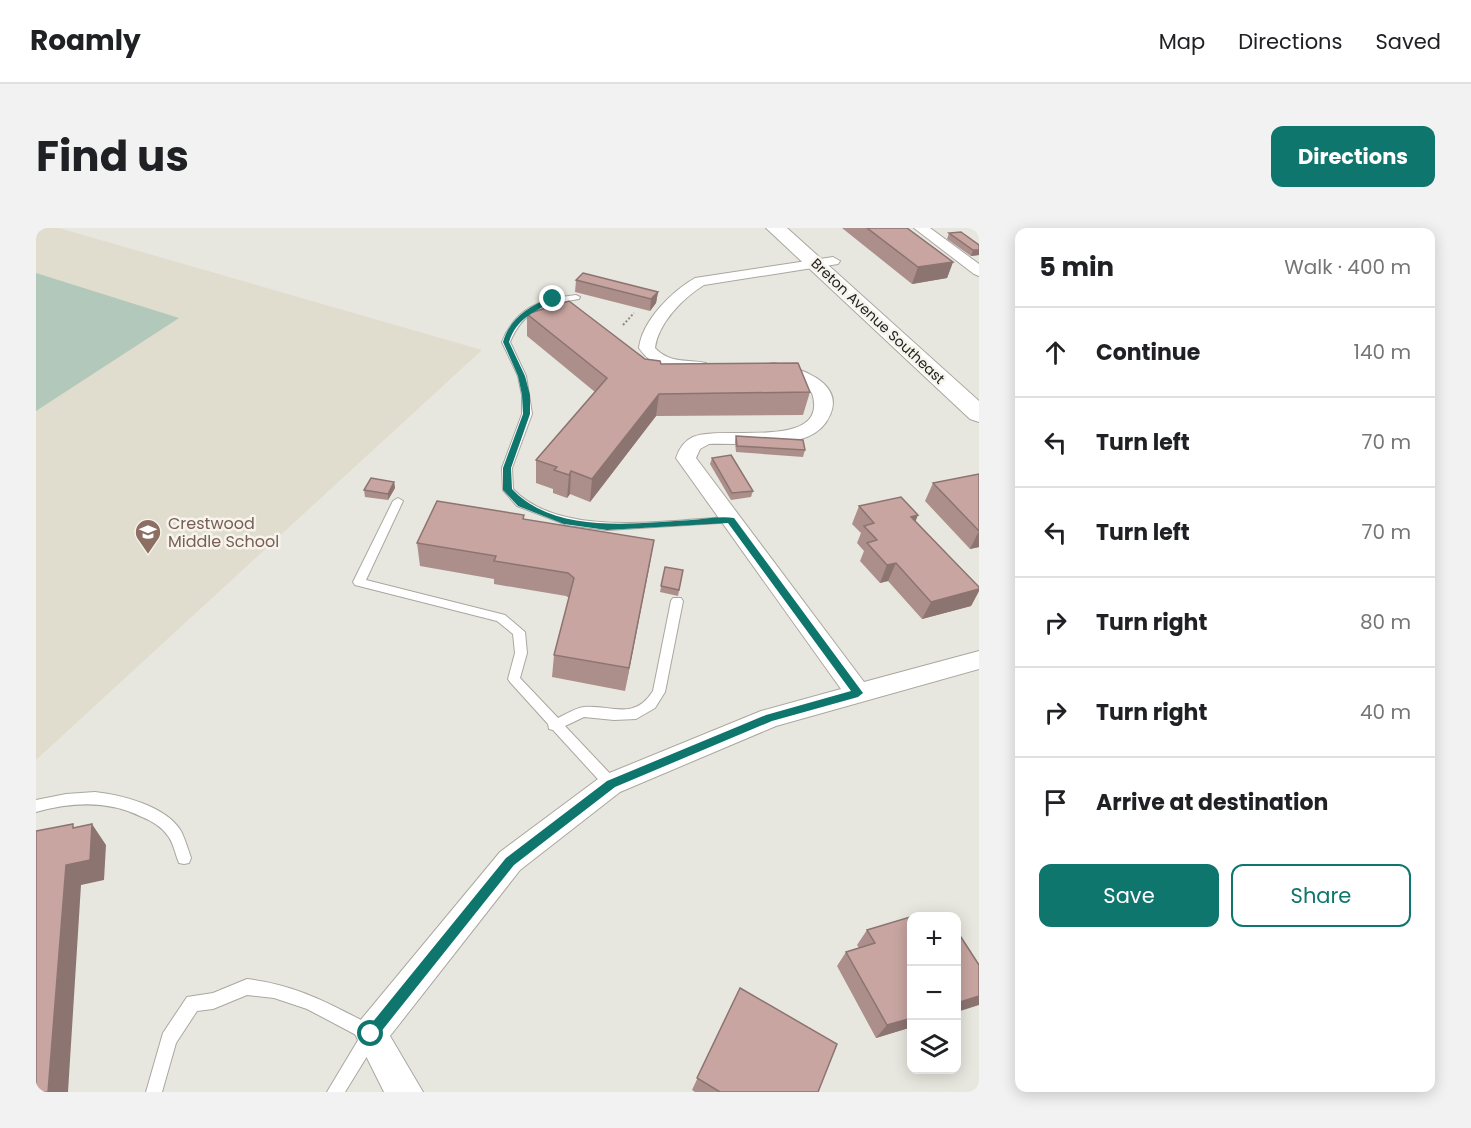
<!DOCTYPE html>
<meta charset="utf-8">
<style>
:root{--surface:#fff;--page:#f2f2f2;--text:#202124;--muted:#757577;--line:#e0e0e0;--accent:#0f766e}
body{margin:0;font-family:Poppins,sans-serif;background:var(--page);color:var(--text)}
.controls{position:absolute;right:18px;bottom:18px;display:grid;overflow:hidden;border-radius:12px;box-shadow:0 3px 15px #0003}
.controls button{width:54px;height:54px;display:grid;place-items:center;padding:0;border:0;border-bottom:2px solid var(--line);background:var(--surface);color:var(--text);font:30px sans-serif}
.stop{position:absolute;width:18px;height:18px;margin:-14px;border:4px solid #0f766e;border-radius:50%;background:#fff}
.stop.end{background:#0f766e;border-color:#fff;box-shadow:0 2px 6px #0008}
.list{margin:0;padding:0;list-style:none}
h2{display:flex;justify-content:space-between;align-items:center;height:78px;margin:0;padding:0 24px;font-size:26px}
h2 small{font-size:20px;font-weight:400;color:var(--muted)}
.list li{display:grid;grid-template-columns:39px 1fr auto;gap:18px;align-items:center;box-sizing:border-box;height:90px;padding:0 24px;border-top:2px solid var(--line)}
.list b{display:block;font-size:22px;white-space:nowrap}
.list em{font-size:20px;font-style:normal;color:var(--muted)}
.actions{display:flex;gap:12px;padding:18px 24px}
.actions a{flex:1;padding:14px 0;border:2px solid var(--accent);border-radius:12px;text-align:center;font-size:21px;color:var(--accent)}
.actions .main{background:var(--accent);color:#fff}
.icon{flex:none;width:33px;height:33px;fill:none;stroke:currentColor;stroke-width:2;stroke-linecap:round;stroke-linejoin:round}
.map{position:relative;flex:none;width:943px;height:864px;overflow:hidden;border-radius:12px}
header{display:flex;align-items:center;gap:36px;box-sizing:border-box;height:84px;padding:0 30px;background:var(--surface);border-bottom:2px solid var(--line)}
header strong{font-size:28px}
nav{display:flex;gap:33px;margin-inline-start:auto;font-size:21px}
.intro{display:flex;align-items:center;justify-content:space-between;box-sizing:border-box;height:144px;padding:0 36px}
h1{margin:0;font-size:42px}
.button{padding:15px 27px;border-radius:12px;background:var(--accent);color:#fff;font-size:21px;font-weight:700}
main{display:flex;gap:36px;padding:0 36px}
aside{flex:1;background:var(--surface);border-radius:12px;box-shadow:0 3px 15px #0003}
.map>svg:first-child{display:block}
.built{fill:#e1ddce}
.green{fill:#b1c8bb}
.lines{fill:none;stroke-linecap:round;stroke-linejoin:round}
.lane-casing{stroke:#a9a7a0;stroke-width:2}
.street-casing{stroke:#a9a7a0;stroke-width:2}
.secondary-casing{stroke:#a9a7a0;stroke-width:2}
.path{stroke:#8a8983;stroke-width:2;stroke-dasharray:2 2;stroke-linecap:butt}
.lane{fill:#fff;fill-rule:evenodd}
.street{fill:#fff;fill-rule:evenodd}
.secondary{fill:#fff;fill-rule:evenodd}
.wall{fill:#ac8e8a}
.shaded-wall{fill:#8c7471}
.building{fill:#c8a5a1;stroke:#8c7471;stroke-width:1.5}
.route{fill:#0f766e}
.labels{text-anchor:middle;stroke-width:5;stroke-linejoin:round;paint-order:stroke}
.far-street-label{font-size:14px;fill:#23221f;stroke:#f6f4ec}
.education-label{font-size:16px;fill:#785e54;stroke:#f6f4ec;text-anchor:start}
</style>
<header>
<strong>Roamly</strong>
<nav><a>Map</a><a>Directions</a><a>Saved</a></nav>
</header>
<div class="intro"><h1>Find us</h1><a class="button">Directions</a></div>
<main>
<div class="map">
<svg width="943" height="864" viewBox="0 0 943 864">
<rect width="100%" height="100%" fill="#e8e7df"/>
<path class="built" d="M0,0H23L446,122L0,532Z"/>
<path class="green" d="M0,45L143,90L0,183Z"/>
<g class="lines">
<g class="lane-casing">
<path id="lane" d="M540,67L544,69L543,71C510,77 488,80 474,114L490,148L496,186L476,240L477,261C524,311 632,292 695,289L699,290L700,292L699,294L571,302L531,297L481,278L467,262L466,240L486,186V167L482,148L466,114C480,79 505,71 540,67Z
M362,270L367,273L330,352L469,387L489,404L491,425L484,450L522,490C530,486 540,480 548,479C576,477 598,493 617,463L635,373L637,370H645L647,373L629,464L619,480L600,491L578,492L548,489L529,498L580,552L582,556L580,560L575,562L570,560L517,502L513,501L512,496L474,454L472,451L479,425L477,406L461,393L319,357L317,354L357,273Z
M59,564C86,567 130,578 145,603C149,611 152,621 155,630L153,635L148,636L143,635C139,626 138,616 132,608C126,599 116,593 106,589C72,572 36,574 0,584V572L30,566Z
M211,751C263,757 295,777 341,800L343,806L341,812L309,864H291L324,809L271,781L238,770L211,767L177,781L161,783L140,815L126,864H110L127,805L151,769L177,765Z"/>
</g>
<g class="street-casing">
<path id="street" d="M878,0H894L943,36V48L938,46Z
M797,29L804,33L802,36L668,57C648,69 622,95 619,120C634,136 651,131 670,135L673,139L670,143C646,149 617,141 603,120C606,93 636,63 659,50Z
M738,135C762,139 809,154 794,187C790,197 781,205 771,209C740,220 705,215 673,216L664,221L660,230L828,454L943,423V441L740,498L584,564L484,642L354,808L387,864H348L319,806L323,794L464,624L566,548L725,483L805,461L640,230C643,221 648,213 657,209C684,196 795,224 776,165L760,152L732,144L729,140L732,136Z"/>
</g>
<g class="secondary-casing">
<path id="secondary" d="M730,0H751L943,173V194L934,191Z"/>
</g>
<path class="path" d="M587,97L598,85"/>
<use href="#lane" class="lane"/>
<use href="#street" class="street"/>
<use href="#secondary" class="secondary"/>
</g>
<path class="wall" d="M806,0H871L917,34L911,50L876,56Z
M913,5L943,17V27L935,28L911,11Z
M540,52L622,64L620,75L614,83L539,64Z
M491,86L609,131L625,136L774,164L767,187L620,188L554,274L534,266L531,270L517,265V261L500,255V232L559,164L491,108Z
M700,208L769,222L767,229L700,224L699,214Z
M676,230L717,263L715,269L695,272L674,236Z
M943,246V319L934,321L889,273L897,255Z
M358,254L359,260L352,272L329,269L328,262Z
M823,278L880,293L943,359V363L935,378L886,391L852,353L844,355L824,333L828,323L821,315L825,305L816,296Z
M488,292L618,312L589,463L516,449L518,427L533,370L530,368L458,356V351L384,338L381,315Z
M629,339L647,342L642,368L624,364Z
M876,691V799L840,810L801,738L810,724L823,720L821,717L831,702Z
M697,774L782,864H659L656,862Z"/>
<path class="shaded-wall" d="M937,22H943V27L935,28Z
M917,34L911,50L876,56L882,39Z
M622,64L620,75L614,83L615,71Z
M623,166L620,188L554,274L556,251Z
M535,243L534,266L531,270L533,247Z
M358,254L359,260L352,272V266Z
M882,287L875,305V289Z
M943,303V319L934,321Z
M618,312L614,335L589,463L593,440Z
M860,335L852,353L844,355L851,337Z
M943,361V363L935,378L886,391L895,374Z
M56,596L70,617L68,652L45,657L32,864H12L30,637Z
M943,768V777L921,784V775Z
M876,790V799L840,810L851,797Z"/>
<path class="building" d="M831,0H871L917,34L882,39Z
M925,4L943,17V22H937L913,5Z
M547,45L622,64L615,71L540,52Z
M533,73L609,131L624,133L625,136L762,135L774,164L623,166L556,251L535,243L533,247L518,242L521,239L500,232L571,150L491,86Z
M700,208L767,212L769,222L701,218Z
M695,227L717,263L696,265L676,230Z
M943,246V303L897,255Z
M335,250L358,254L352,266L328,262Z
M865,269L882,287L875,289L943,359V361L895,374L860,335L851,337L831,315L841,312L828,298L838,295L823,278Z
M401,273L488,287L487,291L618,312L593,440L518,427L538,350L532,345L458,333L460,328L381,315Z
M629,339L647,342L643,362L625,358Z
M37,596V600L56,596L54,632L30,637L12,864H0V603Z
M874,689L876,691V790L851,797L810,724L839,715L831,702Z
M921,703L943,737V768L921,775Z
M704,760L801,816L782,864H684L661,850Z"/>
<path class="route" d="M514,70L520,71C500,84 481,89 473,114L489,148L494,167V186L475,240L476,261C519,307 599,295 656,292C669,291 685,288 698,290L827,465L822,469L736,493L579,559L478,637L340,810L335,812L331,810L329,806L331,801L470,630L571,553L730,487L815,463L692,295L571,302L528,296L482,278L467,262V240L487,186L486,167L482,148L467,114C474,90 492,79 514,70Z"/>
<defs>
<g id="school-pin" transform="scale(1.35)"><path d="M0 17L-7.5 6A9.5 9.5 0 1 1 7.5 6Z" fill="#8d6e63" stroke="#f6f4ec"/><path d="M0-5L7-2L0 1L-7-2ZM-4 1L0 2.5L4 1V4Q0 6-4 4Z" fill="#fff"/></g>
</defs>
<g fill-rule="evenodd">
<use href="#school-pin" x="112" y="304"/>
</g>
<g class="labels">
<g class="far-street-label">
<text transform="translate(842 93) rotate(43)" y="5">Breton Avenue Southeast</text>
</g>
<g class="education-label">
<text x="132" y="301">Crestwood<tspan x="132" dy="18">Middle School</tspan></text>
</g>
</g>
</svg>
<div class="controls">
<button>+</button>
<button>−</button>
<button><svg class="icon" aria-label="layers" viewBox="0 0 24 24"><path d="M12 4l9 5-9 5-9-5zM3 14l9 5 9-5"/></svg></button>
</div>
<div class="stop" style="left:335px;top:806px"></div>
<div class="stop end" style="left:517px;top:71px"></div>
</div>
<aside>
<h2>5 min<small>Walk · 400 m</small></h2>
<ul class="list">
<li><svg class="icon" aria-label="ahead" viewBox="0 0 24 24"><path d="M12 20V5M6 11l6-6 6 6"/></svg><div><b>Continue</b></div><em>140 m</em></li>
<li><svg class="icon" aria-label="left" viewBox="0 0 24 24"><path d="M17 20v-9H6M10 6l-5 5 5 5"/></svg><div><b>Turn left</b></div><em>70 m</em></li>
<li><svg class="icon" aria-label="left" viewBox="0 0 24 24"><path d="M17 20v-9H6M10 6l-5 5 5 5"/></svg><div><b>Turn left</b></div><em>70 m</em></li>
<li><svg class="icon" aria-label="right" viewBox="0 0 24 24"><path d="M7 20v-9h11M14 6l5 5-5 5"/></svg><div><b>Turn right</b></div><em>80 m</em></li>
<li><svg class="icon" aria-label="right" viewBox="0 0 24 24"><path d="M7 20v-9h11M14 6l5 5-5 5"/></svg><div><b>Turn right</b></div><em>40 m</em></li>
<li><svg class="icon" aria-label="arrive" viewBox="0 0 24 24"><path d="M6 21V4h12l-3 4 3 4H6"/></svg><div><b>Arrive at destination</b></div></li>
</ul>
<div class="actions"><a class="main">Save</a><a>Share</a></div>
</aside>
</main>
